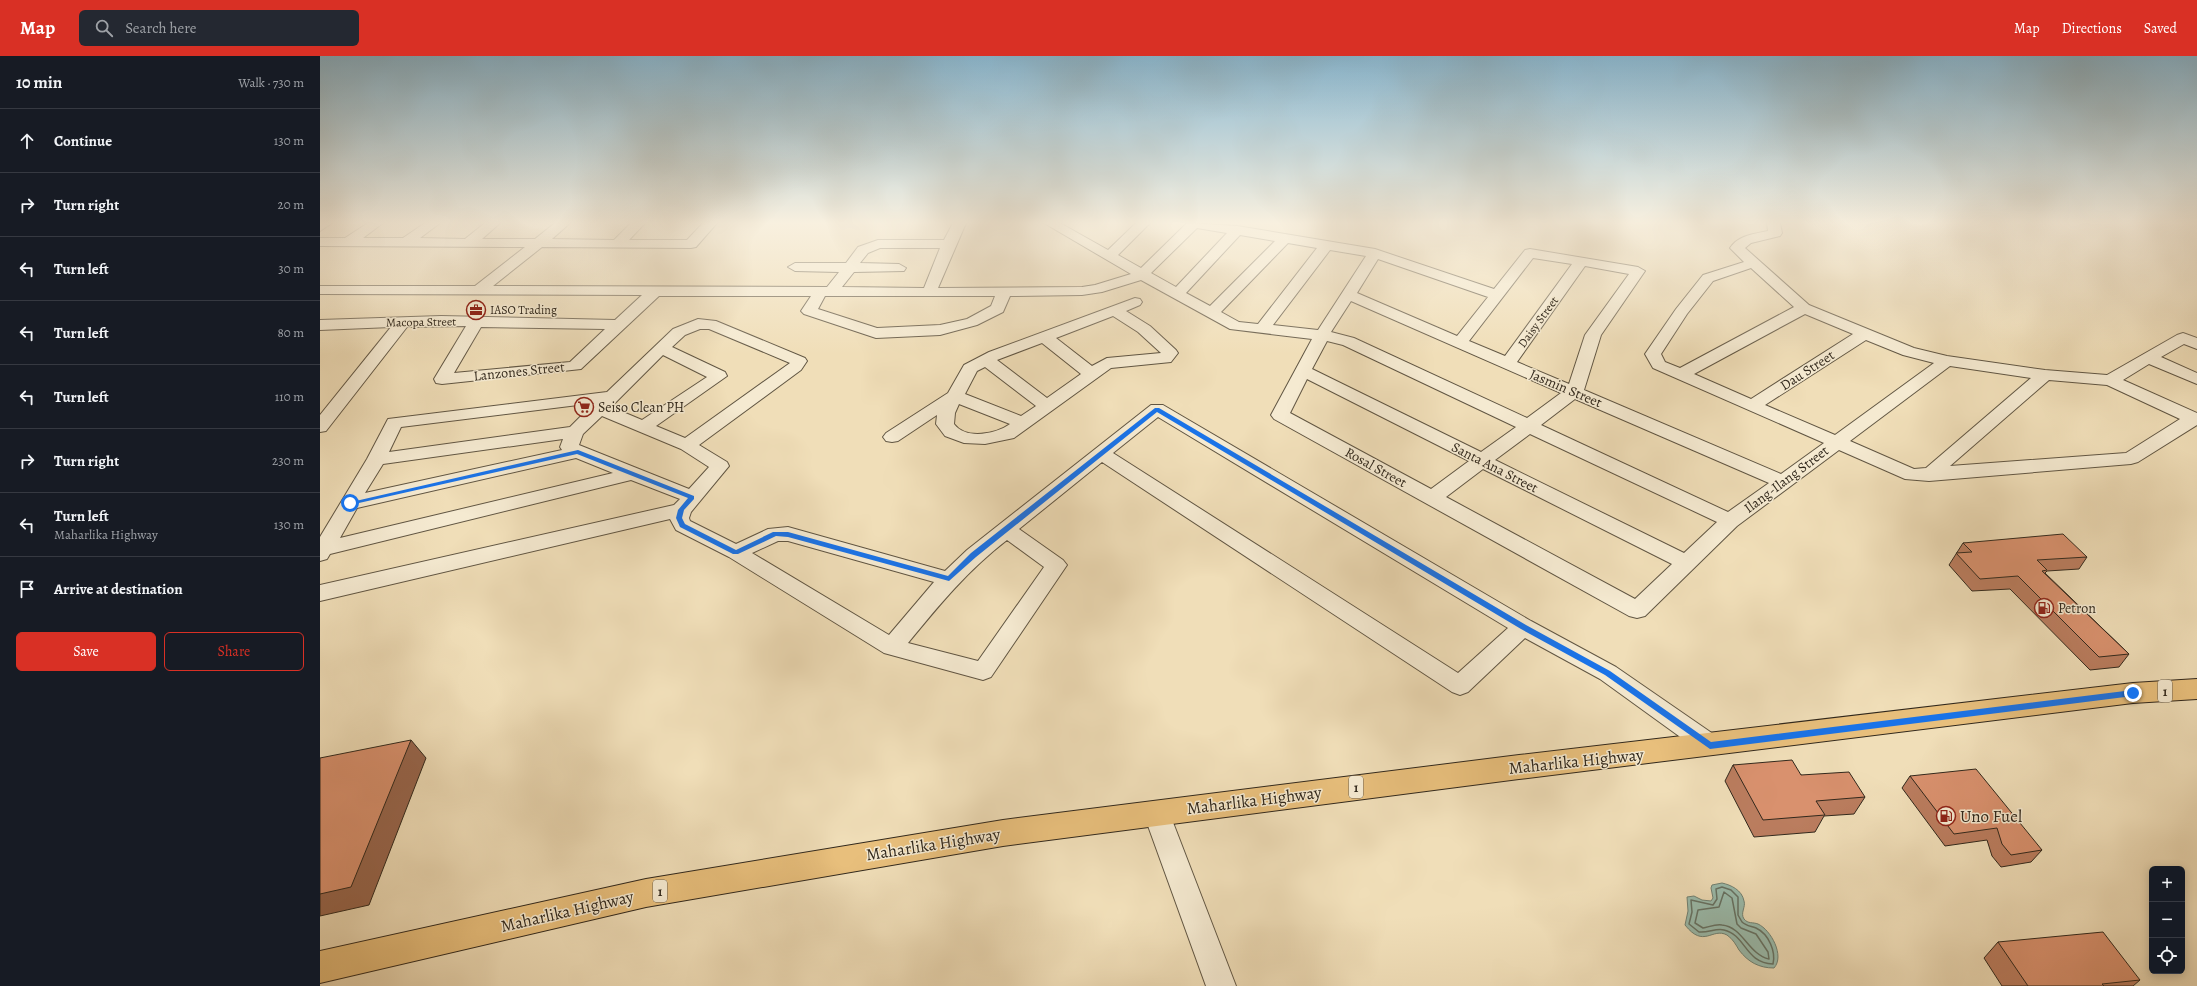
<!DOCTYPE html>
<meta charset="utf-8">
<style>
:root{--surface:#171b24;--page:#242831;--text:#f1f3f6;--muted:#9ea1a6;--line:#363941;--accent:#d93025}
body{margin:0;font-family:Alegreya,serif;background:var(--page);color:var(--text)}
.controls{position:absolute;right:12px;bottom:12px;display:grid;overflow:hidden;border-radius:6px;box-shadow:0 2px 10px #0003}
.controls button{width:36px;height:36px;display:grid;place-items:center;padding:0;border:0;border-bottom:1px solid var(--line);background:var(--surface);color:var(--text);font:20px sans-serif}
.stop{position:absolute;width:12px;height:12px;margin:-9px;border:3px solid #1a73e8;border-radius:50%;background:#fff}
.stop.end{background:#1a73e8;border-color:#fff;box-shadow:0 1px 4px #0008}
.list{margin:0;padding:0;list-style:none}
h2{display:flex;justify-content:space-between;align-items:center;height:52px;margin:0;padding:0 16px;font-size:17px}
h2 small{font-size:13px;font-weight:400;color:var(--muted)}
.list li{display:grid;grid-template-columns:26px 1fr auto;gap:12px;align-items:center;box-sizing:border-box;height:64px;padding:0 16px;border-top:1px solid var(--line)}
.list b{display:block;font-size:15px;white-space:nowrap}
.list p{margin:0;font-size:13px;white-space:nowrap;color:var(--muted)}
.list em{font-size:13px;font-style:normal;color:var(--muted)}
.actions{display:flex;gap:8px;padding:12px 16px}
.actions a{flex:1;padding:9px 0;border:1px solid var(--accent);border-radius:6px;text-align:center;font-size:14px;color:var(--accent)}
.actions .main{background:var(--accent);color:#fff}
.icon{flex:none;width:22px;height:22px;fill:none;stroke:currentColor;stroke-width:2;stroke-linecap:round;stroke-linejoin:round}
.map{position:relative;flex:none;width:1877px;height:930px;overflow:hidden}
header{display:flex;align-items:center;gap:24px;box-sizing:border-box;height:56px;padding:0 20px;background:var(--accent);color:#fff}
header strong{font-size:19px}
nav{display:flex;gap:22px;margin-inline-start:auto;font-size:14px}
.search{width:280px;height:36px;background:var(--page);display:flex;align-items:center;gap:10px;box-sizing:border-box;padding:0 14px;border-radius:6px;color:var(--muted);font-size:15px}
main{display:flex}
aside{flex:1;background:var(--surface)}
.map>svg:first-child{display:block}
.water{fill:#9abcad;stroke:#708173}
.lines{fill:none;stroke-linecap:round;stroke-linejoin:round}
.shore{stroke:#667264;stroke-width:1.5}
.minor-casing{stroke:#615643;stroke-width:2}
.major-casing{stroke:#31281c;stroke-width:2}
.minor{fill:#f5ead1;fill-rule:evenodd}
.major{fill:#e8bf7c;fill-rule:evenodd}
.wall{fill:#bb7d5f;stroke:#31281c}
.shaded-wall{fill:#98664d;stroke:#31281c}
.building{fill:#d9916e;stroke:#31281c}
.route{fill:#1a73e8}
.labels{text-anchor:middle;stroke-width:3;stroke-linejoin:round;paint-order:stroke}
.far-poi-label{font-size:12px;fill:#31281c;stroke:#f5ead1;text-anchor:start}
.far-street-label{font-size:12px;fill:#31281c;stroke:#f5ead1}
.shield{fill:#f5ead1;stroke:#6c6252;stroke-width:1}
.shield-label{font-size:13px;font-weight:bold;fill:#31281c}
.street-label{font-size:14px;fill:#31281c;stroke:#f5ead1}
.poi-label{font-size:14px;fill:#31281c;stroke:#f5ead1;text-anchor:start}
.near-street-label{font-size:17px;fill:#31281c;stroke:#f5ead1}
.near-poi-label{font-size:17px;fill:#31281c;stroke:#f5ead1;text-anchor:start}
</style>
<header>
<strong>Map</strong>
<div class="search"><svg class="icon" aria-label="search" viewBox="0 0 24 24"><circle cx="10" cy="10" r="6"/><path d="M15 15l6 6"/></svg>Search here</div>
<nav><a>Map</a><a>Directions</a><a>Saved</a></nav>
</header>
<main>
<aside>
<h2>10 min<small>Walk · 730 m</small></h2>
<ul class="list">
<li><svg class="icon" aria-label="ahead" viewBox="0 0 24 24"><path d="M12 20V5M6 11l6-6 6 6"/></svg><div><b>Continue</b></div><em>130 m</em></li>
<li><svg class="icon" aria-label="right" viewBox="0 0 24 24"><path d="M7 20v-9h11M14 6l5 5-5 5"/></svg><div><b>Turn right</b></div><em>20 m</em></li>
<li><svg class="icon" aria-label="left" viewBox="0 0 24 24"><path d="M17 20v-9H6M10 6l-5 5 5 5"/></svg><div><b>Turn left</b></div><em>30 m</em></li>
<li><svg class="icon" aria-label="left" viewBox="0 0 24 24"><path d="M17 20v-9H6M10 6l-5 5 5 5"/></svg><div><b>Turn left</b></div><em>80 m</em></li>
<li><svg class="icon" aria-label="left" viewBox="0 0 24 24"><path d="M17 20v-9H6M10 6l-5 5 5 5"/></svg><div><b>Turn left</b></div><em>110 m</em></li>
<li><svg class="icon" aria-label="right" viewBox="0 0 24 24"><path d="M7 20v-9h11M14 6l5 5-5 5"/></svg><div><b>Turn right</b></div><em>230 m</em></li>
<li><svg class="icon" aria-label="left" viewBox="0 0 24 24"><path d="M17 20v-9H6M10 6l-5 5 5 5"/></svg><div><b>Turn left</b><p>Maharlika Highway</p></div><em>130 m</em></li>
<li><svg class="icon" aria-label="arrive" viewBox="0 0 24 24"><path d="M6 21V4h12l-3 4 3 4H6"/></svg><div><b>Arrive at destination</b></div></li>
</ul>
<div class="actions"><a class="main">Save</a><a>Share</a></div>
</aside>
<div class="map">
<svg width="1877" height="930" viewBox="0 0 1877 930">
<rect width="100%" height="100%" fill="#f0deb8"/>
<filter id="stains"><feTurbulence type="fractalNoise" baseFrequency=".005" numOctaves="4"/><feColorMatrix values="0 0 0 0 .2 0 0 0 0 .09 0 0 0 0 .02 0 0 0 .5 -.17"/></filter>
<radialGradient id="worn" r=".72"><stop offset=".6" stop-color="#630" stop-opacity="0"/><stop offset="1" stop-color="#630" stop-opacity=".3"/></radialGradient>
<path class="water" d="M1402,827C1411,829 1422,834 1424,845C1426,851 1420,857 1424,863C1428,868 1433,866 1438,868C1451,874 1465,900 1454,912C1439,912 1428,906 1419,894C1416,889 1413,883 1407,879C1392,871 1384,893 1365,869L1368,855L1367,841L1374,840L1382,844L1391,845L1393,842L1391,832L1392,829Z"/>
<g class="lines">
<path class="shore" d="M1402,831L1411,834L1418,841V859L1422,866C1426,870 1431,870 1436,872C1449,878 1456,896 1453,908C1425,907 1426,879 1404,874C1396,872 1388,877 1379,876L1369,868L1372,856L1371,844L1393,849L1397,843L1396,833Z
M1404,836L1412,842L1417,868L1421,872L1436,878L1448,896L1449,903C1428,898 1423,871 1402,869C1395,868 1389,871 1383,872L1375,867L1378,854L1399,851Z"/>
<g class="minor-casing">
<path id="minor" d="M0,167H12L0,175Z
M48,167H63L43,182H83L105,167H120L100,182L145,183L165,167H180L162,183H215L235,167H250L232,183L294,184L311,167H325L309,184H367L383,167H397L376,191L371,192L222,191L173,230L507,231L519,216L475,215L468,211L475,207H526L538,191L558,184H624L633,167H646L618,232L762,231L775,229L811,218L724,167H740L788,194L816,167H830L798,199L821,212L867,167L917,170L1055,193L1174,233L1205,194L1210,193L1318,211L1325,215L1281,279L1264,334L1461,418L1504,387L1333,312L1325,298L1356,253L1383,219L1424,206L1410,192C1419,179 1434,178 1448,175L1447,167H1460L1462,177L1460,180L1431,187L1425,192L1489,249L1594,292L1627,300L1725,314L1787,319L1857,279L1863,277L1877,282V293L1864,288L1841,301L1877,317V328L1829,308L1803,324L1877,357V369L1818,406L1811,408L1609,425L1585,423L1519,394L1417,470L1325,560L1317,562L1309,560L954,363L951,359L992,283L910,273L821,224L782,236L762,239L690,240L683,256L657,269L620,279L556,282L484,258L481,255L491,240H339L261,313L122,328L116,327L114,323L146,270L87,271L6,375L0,376V359L71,271L0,274V264L121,260L295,264L322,239L0,238V230H155L205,191L0,190V182H25ZM877,172L907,177L856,231L831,217ZM920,179L955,185L890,250L866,237ZM968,187L997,192L938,268L919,266L901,256ZM560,192H620L604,232L522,231L534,216L584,215L586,212L579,208L540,207L548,197ZM1010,194L1046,200L998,274L953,269ZM1213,202L1252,208L1185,300L1149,285ZM1058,203L1168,241L1137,280L1037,237ZM1265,210L1309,218L1265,279L1249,328L1197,306ZM1431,212L1474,251L1360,312L1345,306L1341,298L1367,258L1393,225ZM505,240H675L671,250L647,263L620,269L557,272L498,253ZM1031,245L1241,337L1207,362L1034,282L1011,276ZM1485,258L1533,278L1431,343L1374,318ZM161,271L285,273L250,306L134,317ZM1546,284L1583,299L1614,307L1515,379L1445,349ZM1007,285L1023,289L1196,371L1161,396L992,313ZM1630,310L1711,322L1606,412L1594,413L1530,385ZM987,323L1149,405L1111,433L970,357ZM1729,324L1787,329L1860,363L1806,397L1630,410ZM1255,343L1449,427L1408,456L1221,369ZM1210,378L1397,466L1364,497L1175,404ZM1163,413L1352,508L1315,543L1126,441Z
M815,242L820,243L822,246L820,249L806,255L830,270L856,294L858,297L851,306L791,312L694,382L665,388L644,387L625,380L616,368L617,359L578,385L572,386L566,385L563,381L566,377L628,337L644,309L669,296ZM793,260L818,276L841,297L787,302L772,310L736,282ZM722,287L761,318L727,342L677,304ZM665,311L716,350L701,360L645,338L657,315ZM639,348L690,368C676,378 646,384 634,368L635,357Z
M378,263L396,265L485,302L487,305L481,314L379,389L407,406L409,410L371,456L369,462L370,465L416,488L448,473L468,471L625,515L647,494L831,349H843L1211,565L1296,611L1399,682L1403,689L1399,696L1390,699L1381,696L1280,623L1205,582L1148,636L1140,639L1132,636L782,406L699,473L743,504L747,509L671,621L663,624L564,597L409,501L356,474L350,463L0,545V529L354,449L360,443L311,424L10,498L7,503L0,505V481L47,403L68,363L287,336L353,273ZM380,273H389L470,307L365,382L336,370L407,320L405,316L352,291L365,279ZM343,299L387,321L322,364L291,351ZM274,347L250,371L69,396L81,371ZM282,360L361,393L389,411L369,433L259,389L263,378ZM838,361L1188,572L1138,617L793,397ZM243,383L240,391L242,394L45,437L63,408ZM256,402L293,417L20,482L37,452ZM687,484L724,511L658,605L588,587C620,548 647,515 687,484ZM458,485H468L614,526L569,579L432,497Z
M836,745L845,748L849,756L916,930H886L823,756L827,748Z"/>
</g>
<g class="major-casing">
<path id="major" d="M1877,623V643L1813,647L1199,723L683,790L326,851L0,927V895L326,823L683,764L1199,699L1813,627Z"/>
</g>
<use href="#minor" class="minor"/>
<use href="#major" class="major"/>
</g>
<path class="wall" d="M1643,487L1767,501L1759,513L1727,515L1725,517L1809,598L1799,611L1770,614L1690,533L1652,535L1629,509Z
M1413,709L1481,719L1545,741L1534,758L1504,760L1495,776L1434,781L1405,725Z
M1590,720L1722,794L1711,806L1681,811L1672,800L1667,784L1625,790L1582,732Z
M1678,886L1820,924L1813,930H1682L1664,902Z"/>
<path class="shaded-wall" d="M91,684L106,702L49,849L0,860V838Z"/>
<path class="building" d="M1743,478L1767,501L1717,504L1727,514L1722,515L1809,598L1779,601L1698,520L1660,523L1636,497L1652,496L1643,487Z
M91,684L31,831L0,838V702Z
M1472,704L1481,719L1529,716L1545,741L1496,745L1505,759L1443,764L1413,709Z
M1656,713L1722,794L1691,799L1682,788L1677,772L1634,778L1590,720Z
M1783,876L1820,924L1782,928L1784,930H1708L1678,886Z"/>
<linearGradient id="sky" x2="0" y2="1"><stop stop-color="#89b7d0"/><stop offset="0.56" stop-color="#f8f0df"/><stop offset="1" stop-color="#f8f0df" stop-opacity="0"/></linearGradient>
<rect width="1877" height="298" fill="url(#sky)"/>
<path class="route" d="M835,352H839L1206,569L1290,615L1391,686L1813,634L1817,637L1813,640L1390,693L1285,619L1201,573L837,356L656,501L629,525L468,481L456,480L418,498H413L360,471L356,462L358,454L368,442L257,398L30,449L27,447L258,394L374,440V443L364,454L362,462L365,468L416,494L453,476H468L628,520L651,497Z"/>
<defs>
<g id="office-ring" transform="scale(1)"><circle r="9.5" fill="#f5ead1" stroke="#8f2418" stroke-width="1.5"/><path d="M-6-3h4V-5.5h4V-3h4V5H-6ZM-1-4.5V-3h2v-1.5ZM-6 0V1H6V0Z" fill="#8f2418"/></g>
<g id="supermarket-ring" transform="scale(1)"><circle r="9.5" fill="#f5ead1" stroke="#8f2418" stroke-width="1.5"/><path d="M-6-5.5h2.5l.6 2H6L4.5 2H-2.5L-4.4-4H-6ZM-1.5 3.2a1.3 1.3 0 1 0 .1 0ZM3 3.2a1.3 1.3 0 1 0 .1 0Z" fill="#8f2418"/></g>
<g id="fuel-ring" transform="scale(1)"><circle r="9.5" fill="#f5ead1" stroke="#8f2418" stroke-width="1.5"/><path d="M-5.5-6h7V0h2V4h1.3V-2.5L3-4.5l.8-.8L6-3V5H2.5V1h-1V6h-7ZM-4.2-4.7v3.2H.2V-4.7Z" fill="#8f2418"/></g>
</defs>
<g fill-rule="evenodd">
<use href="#office-ring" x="156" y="254"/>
<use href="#supermarket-ring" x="264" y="351"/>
<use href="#fuel-ring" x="1724" y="552"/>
<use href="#fuel-ring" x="1626" y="760"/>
</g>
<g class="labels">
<g class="far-poi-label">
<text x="170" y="258">IASO Trading</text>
</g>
<g class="far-street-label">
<text transform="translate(101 266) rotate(-1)" y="4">Macopa Street</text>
<text transform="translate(1218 266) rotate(-54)" y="4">Daisy Street</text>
</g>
<g class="shield">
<rect x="1838" y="624" width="14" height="22" rx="3"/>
<rect x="1029" y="720" width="14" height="22" rx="3"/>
<rect x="333" y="824" width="14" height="22" rx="3"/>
</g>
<g class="shield-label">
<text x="1845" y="640">1</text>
<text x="1036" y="736">1</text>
<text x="340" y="840">1</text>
</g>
<g class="street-label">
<text transform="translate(1487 314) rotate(-33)" y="5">Dau Street</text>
<text transform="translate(199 315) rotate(-6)" y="5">Lanzones Street</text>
<text transform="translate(1246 332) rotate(23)" y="5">Jasmin Street</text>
<text transform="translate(1056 411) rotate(29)" y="5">Rosal Street</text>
<text transform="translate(1175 411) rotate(27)" y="5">Santa Ana Street</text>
<text transform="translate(1466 423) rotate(-37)" y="5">Ilang-Ilang Street</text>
</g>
<g class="poi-label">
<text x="278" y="356">Seiso Clean PH</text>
<text x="1738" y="557">Petron</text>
</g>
<g class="near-street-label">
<text transform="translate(1256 705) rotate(-6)" y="6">Maharlika Highway</text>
<text transform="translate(934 744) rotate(-7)" y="6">Maharlika Highway</text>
<text transform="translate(613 788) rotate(-9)" y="6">Maharlika Highway</text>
<text transform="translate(247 855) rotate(-13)" y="6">Maharlika Highway</text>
</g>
<g class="near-poi-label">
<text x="1640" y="766">Uno Fuel</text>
</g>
</g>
<rect width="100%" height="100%" filter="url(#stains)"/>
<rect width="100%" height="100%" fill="url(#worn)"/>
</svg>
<div class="controls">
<button>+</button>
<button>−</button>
<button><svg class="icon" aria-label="locate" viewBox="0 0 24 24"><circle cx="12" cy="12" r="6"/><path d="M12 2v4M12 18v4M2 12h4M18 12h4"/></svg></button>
</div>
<div class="stop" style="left:30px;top:447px"></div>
<div class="stop end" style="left:1813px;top:637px"></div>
</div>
</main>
